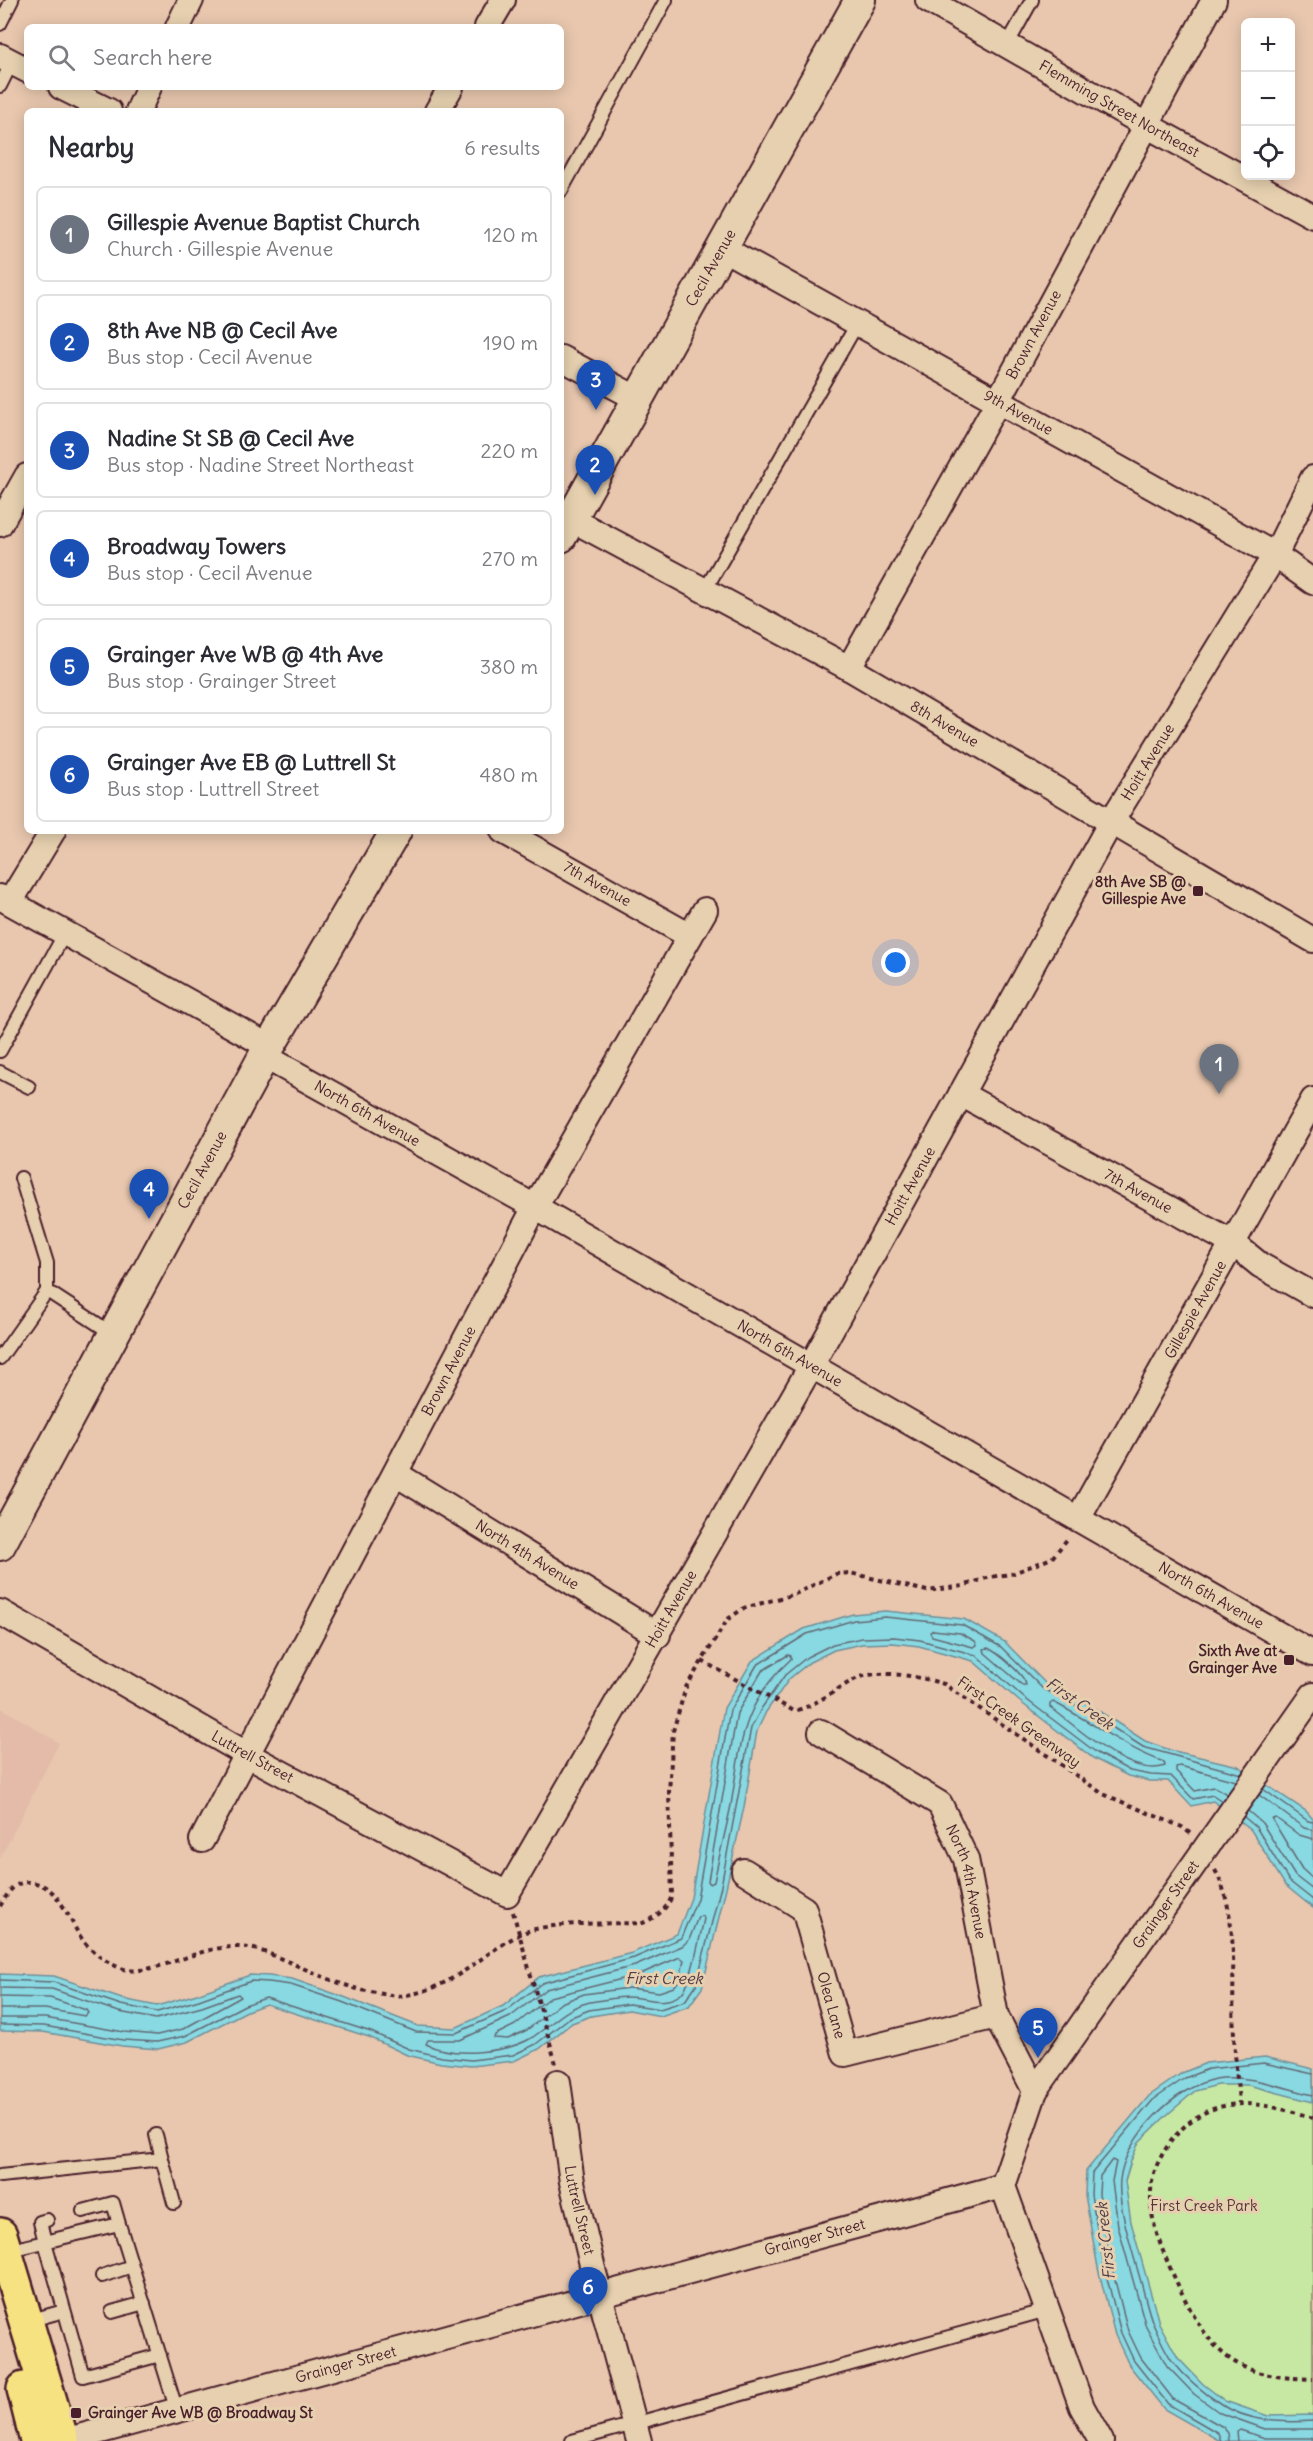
<!DOCTYPE html>
<meta charset="utf-8">
<style>
:root{--surface:#fff;--page:#f7f7f7;--text:#2b2b33;--muted:#7c7c81;--line:#e1e1e2;--accent:#1a73e8}
body{margin:0;font-family:Delius,sans-serif;background:var(--page);color:var(--text)}
.controls{position:absolute;right:18px;top:18px;display:grid;overflow:hidden;border-radius:9px;box-shadow:0 3px 15px #0003}
.controls button{width:54px;height:54px;display:grid;place-items:center;padding:0;border:0;border-bottom:2px solid var(--line);background:var(--surface);color:var(--text);font:30px sans-serif}
.you{position:absolute;left:896px;top:963px;width:21px;height:21px;margin:-15px;border:4px solid #fff;border-radius:50%;background:#1a73e8;box-shadow:0 0 0 9px #1a73e833}
.badge{display:grid;place-items:center;width:39px;height:39px;border-radius:50%;background:var(--accent);color:#fff;font-size:20px;font-weight:700}
.pin{position:absolute;translate:-50% -50px;filter:drop-shadow(0 2px 3px #0008)}
.pin::after{content:'';position:absolute;top:32px;width:21px;height:18px;background:inherit;clip-path:polygon(0 0,100% 0,50% 100%)}
.list{margin:0;padding:0;list-style:none}
h2{display:flex;justify-content:space-between;align-items:center;height:78px;margin:0;padding:0 24px;font-size:26px}
h2 small{font-size:20px;font-weight:400;color:var(--muted)}
.list li{display:grid;grid-template-columns:39px 1fr auto;gap:18px;align-items:center;box-sizing:border-box;height:96px;margin:0 12px 12px;padding:0 12px;border:2px solid var(--line);border-radius:9px}
.list b{display:block;font-size:22px;white-space:nowrap}
.list p{margin:0;font-size:20px;white-space:nowrap;color:var(--muted)}
.list em{font-size:20px;font-style:normal;color:var(--muted)}
.icon{flex:none;width:33px;height:33px;fill:none;stroke:currentColor;stroke-width:2;stroke-linecap:round;stroke-linejoin:round}
.map{position:relative;flex:none;width:1313px;height:2441px;overflow:hidden}
.search{position:absolute;background:var(--surface);box-shadow:0 3px 15px #0003;left:24px;top:24px;width:540px;height:66px;display:flex;align-items:center;gap:15px;box-sizing:border-box;padding:0 21px;border-radius:9px;color:var(--muted);font-size:22px}
.panel{position:absolute;background:var(--surface);box-shadow:0 3px 15px #0003;left:24px;top:108px;width:540px;height:726px;border-radius:9px}
.map>svg:first-child{display:block}
.built{fill:#e4bba8}
.green{fill:#c6e8a2;stroke:#888466;stroke-width:1.5}
.water{fill:#88d9e2;stroke:#6f8f99;stroke-width:1.5}
.lines{fill:none;stroke-linecap:round;stroke-linejoin:round}
.shore{stroke:#636974;stroke-width:1.5}
.service-casing{stroke:#4a1f2b;stroke-width:16}
.minor-casing{stroke:#4a1f2b;stroke-width:28}
.tertiary-casing{stroke:#4a1f2b;stroke-width:34}
.primary-casing{stroke:#4a1f2b;stroke-width:38}
.path{stroke:#4a1f2b;stroke-width:4;stroke-dasharray:4.5 4.5;stroke-linecap:butt}
.service{stroke:#e6d0af;stroke-width:12}
.minor{stroke:#e6d0af;stroke-width:24}
.tertiary{stroke:#e6d0af;stroke-width:30}
.primary{stroke:#f7e281;stroke-width:33}
.poi-dot{fill:#4a1f2b;stroke:#e6d0af;stroke-width:2}
.labels{text-anchor:middle;stroke-width:6;stroke-linejoin:round;paint-order:stroke}
.street-label{font-size:15px;fill:#4a1f2b;stroke:#e6d0af}
.poi-label{font-size:15px;font-weight:bold;fill:#4a1f2b;stroke:#e6d0af;text-anchor:end}
.park-label{font-size:15px;fill:#563337;stroke:#e6d0af}
.water-label{font-size:16px;font-style:italic;fill:#533b46;stroke:#e6d0af}
</style>
<div class="map">
<svg width="1313" height="2441" viewBox="0 0 1313 2441">
<rect width="100%" height="100%" fill="#e8c7ae"/>
<filter id="ink" filterUnits="userSpaceOnUse"><feTurbulence type="fractalNoise" baseFrequency=".0167" numOctaves="2"/><feDisplacementMap in="SourceGraphic" scale="12" xChannelSelector="R" yChannelSelector="G"/><feConvolveMatrix kernelMatrix="1 2 1 2 8 2 1 2 1" color-interpolation-filters="sRGB"/></filter>
<g filter="url(#ink)">
<path class="built" d="M0,1707L59,1743L0,1859Z"/>
<path class="green" d="M1313,2074V2441L1173,2409L1098,2163L1170,2086Z"/>
<path class="water" d="M885,1611L964,1619L1005,1642L1045,1683L1091,1706L1145,1741L1170,1750L1238,1766L1306,1811L1313,1819V1908L1285,1885L1251,1830L1213,1801L1191,1806L1168,1781H1150L1128,1776L1093,1758L1019,1701L973,1661L919,1646L893,1643L862,1644L834,1650L810,1662L789,1679L766,1712L757,1731L744,1807L726,1888L702,1988L689,2006L661,2016L629,2010L591,2016L572,2023L539,2049L514,2061L471,2066L441,2063L407,2055L369,2037L266,2004L247,2011L187,2042L158,2049L122,2046L43,2032L0,2031V1974L54,1976L122,1999L157,2006L197,1994L250,1975L269,1976L292,1979L344,1997L418,2026L455,2028L503,2006L539,1977L632,1953L677,1934L691,1898L724,1708L752,1661L804,1629L853,1614Z
M1265,2057L1313,2069V2102L1248,2085H1218L1195,2091L1168,2114L1139,2142L1131,2161L1125,2181L1131,2222L1159,2323L1178,2358L1203,2384L1225,2401L1268,2416L1313,2415V2441H1220L1164,2409L1129,2365L1115,2335L1098,2268L1085,2195L1086,2171L1149,2096L1182,2073L1206,2063Z"/>
<g class="lines">
<path class="shore" d="M933,1630L960,1633L975,1641L977,1645L973,1647L932,1636L930,1632Z
M988,1648C998,1653 1025,1675 1026,1685H1022L985,1653L984,1649Z
M788,1655L791,1656V1659C741,1704 741,1744 731,1805C726,1830 719,1856 714,1882L710,1884L708,1881L737,1713L762,1671Z
M1053,1702C1091,1721 1124,1748 1164,1762L1165,1766C1131,1779 1077,1727 1050,1707V1704Z
M1263,1789L1308,1821L1313,1822
M1227,1794L1214,1787L1195,1791L1176,1771V1767L1180,1766L1236,1781
M1259,1795L1304,1828L1313,1830
M1248,1811L1262,1823L1295,1876L1313,1890
M1244,1817L1256,1827L1289,1881L1313,1900
M1313,1839L1299,1835L1276,1818L1272,1819L1302,1869L1313,1879
M702,1916L704,1919C700,1935 691,1985 681,1994C665,2007 645,1997 628,1997C617,1997 606,2000 596,2001C567,2005 555,2022 533,2037C508,2053 452,2058 426,2044L428,2040H460L510,2017L546,1989L635,1966L682,1946L689,1940L698,1917Z
M680,1957L684,1960L680,1979L674,1987L659,1992L629,1988L584,1994L561,2003L527,2030L508,2039L494,2038L495,2035L515,2025L550,1997L638,1975Z
M0,1980L53,1982L121,2005L157,2012L199,2000L251,1981L269,1982L291,1985L342,2002L416,2032L456,2033L506,2011L542,1983L634,1958L681,1938L697,1899L730,1710L757,1665L807,1634L854,1620L885,1617L962,1625L1001,1647L1042,1688L1087,1711L1143,1747L1241,1774
M0,1988L52,1989L119,2012L156,2019L202,2007L238,1994L241,1997L183,2029L157,2035L124,2032L45,2018H0
M0,1997L50,1998L86,2010L88,2013L85,2016L45,2009H0
M0,2025L44,2026L123,2040L157,2042L185,2036L245,2005L266,1998L371,2032L409,2049L442,2057L471,2060L513,2055L536,2044L569,2018L589,2010L629,2004L660,2009L685,2001L696,1985L721,1886L751,1728L761,1709L785,1675L807,1657L833,1644L862,1638L894,1637L920,1640L976,1655L1023,1697L1097,1753L1130,1771L1151,1775L1171,1776L1193,1799L1213,1795L1222,1801
M1313,2095C1283,2088 1246,2073 1215,2079C1175,2087 1124,2138 1120,2180C1117,2206 1134,2256 1141,2282C1145,2296 1148,2312 1154,2326C1159,2337 1166,2352 1173,2362C1186,2378 1204,2393 1221,2404C1248,2422 1282,2423 1313,2421
M1221,2441L1218,2433L1168,2404L1134,2361L1121,2333L1104,2266L1091,2195L1092,2173L1153,2100L1185,2078L1208,2069L1264,2063L1313,2074
M1229,2441L1228,2433L1223,2427L1173,2399L1141,2358L1128,2331L1111,2265L1099,2194L1100,2176L1112,2160L1116,2162L1112,2181L1118,2226L1146,2327L1167,2366L1194,2394L1220,2413L1265,2429H1313
M1238,2441L1237,2432L1240,2430L1265,2438H1313"/>
<g class="service-casing">
<path id="service" d="M0,24L12,0
M1007,45L1032,0
M0,86L12,62
M561,191L666,0
M705,590L857,324
M0,1051L65,933
M0,1072L29,1087
M21,1178L47,1263V1291
M0,1358L47,1291L113,1334
M162,2159L174,2203
M0,2176L162,2159L156,2135
M83,2211L113,2203L119,2224
M47,2220L40,2222L45,2242L83,2376L160,2355
M7,2251L119,2224L177,2411
M102,2276L132,2266
M112,2312L144,2303
M28,2321L64,2311
M572,2441L1047,2310"/>
</g>
<g class="minor-casing">
<g id="minor">
<path id="s1" d="M928,0L1146,125L1313,216"/>
<path d="M178,27L191,0"/>
<path d="M487,27L503,0"/>
<path d="M0,56L27,70"/>
<path d="M61,87L109,111"/>
<path d="M138,111L149,87"/>
<path d="M437,111L451,87"/>
<path id="s2" d="M722,248L1275,555L1313,582"/>
<path d="M561,358L638,399"/>
<path id="s3" d="M571,519L849,668L1313,940"/>
<path d="M0,524L27,476"/>
<path id="s4" d="M849,668L997,403L1214,0"/>
<path id="s5" d="M503,831L690,936"/>
<path d="M0,897L270,1047"/>
<path d="M10,902L53,831"/>
<path id="s6" d="M264,1056L535,1207L1313,1654"/>
<path id="s7" d="M961,1094L1234,1244L1260,1265L1313,1295"/>
<path id="s8" d="M396,1474L658,1635"/>
<path id="s9" d="M1078,1519L1313,1100"/>
<path id="s10" d="M0,1612L248,1755L507,1894L811,1366L1111,822L1275,555L1313,478"/>
<path id="s11" d="M821,1732L940,1804L966,1859L996,2016L1035,2091"/>
<path id="s12" d="M202,1840L535,1207L705,910"/>
<path id="s13" d="M744,1871L804,1909L845,2054L996,2016"/>
<path id="s14" d="M558,2082L572,2182L594,2273L639,2441"/>
<path id="s15" d="M1003,2186L1035,2091L1313,1695"/>
<path d="M1003,2186L1082,2407L1101,2441"/>
<path id="s16" d="M64,2441L1003,2186"/>
</g>
</g>
<g class="tertiary-casing">
<g id="tertiary">
<path id="s17" d="M561,537L860,0"/>
<path id="s18" d="M0,1545L264,1056L396,831"/>
</g>
</g>
<g class="primary-casing">
<path id="primary" d="M0,2235L62,2441
M24,2389L37,2441"/>
</g>
<path class="path" d="M702,1661L794,1711C818,1705 835,1689 856,1679C879,1668 921,1677 944,1684L1103,1794L1182,1827L1191,1834
M1215,1870C1240,1915 1231,1984 1234,2034C1235,2057 1237,2080 1239,2103
M0,1906C5,1899 9,1889 17,1885C28,1878 45,1884 54,1894C77,1921 73,1942 110,1963C119,1968 129,1972 140,1970C173,1966 203,1946 237,1947C256,1947 272,1955 289,1962C319,1975 350,1990 383,1994C391,1995 399,1997 406,1995C455,1988 480,1954 521,1934C546,1921 612,1924 643,1923C656,1917 668,1909 672,1895L669,1792L673,1731L686,1687L728,1619L744,1608L795,1594L836,1574L850,1573L927,1591L963,1586L990,1577L1011,1574L1052,1558L1069,1537
M513,1912L556,2064
M1313,2118C1258,2100 1207,2091 1169,2144C1157,2161 1150,2178 1151,2199C1151,2228 1166,2259 1178,2285C1190,2310 1205,2339 1226,2356C1251,2376 1283,2378 1313,2379"/>
<use href="#service" class="service"/>
<use href="#minor" class="minor"/>
<use href="#tertiary" class="tertiary"/>
<use href="#primary" class="primary"/>
</g>
</g>
<g class="poi-dot">
<rect x="1192" y="885" width="12" height="12" rx="3"/>
<rect x="1283" y="1654" width="12" height="12" rx="3"/>
<rect x="70" y="2407" width="12" height="12" rx="3"/>
</g>
<g class="labels">
<g class="street-label">
<text dy="5" stroke="none"><textPath href="#s1" startOffset="220">Flemming Street Northeast</textPath></text>
<text dy="5" stroke="none"><textPath href="#s17" startOffset="308">Cecil Avenue</textPath></text>
<text dy="5" stroke="none"><textPath href="#s4" startOffset="381">Brown Avenue</textPath></text>
<text dy="5" stroke="none"><textPath href="#s2" startOffset="339">9th Avenue</textPath></text>
<text dy="5" stroke="none"><textPath href="#s3" startOffset="426">8th Avenue</textPath></text>
<text dy="5" stroke="none"><textPath href="#s10" startOffset="1881">Hoitt Avenue</textPath></text>
<text dy="5" stroke="none"><textPath href="#s5" startOffset="108">7th Avenue</textPath></text>
<text dy="5" stroke="none"><textPath href="#s6" startOffset="118">North 6th Avenue</textPath></text>
<text dy="5" stroke="none"><textPath href="#s18" startOffset="426">Cecil Avenue</textPath></text>
<text dy="5" stroke="none"><textPath href="#s10" startOffset="1395">Hoitt Avenue</textPath></text>
<text dy="5" stroke="none"><textPath href="#s7" startOffset="202">7th Avenue</textPath></text>
<text dy="5" stroke="none"><textPath href="#s9" startOffset="240">Gillespie Avenue</textPath></text>
<text dy="5" stroke="none"><textPath href="#s6" startOffset="604">North 6th Avenue</textPath></text>
<text dy="5" stroke="none"><textPath href="#s12" startOffset="530">Brown Avenue</textPath></text>
<text dy="5" stroke="none"><textPath href="#s8" startOffset="154">North 4th Avenue</textPath></text>
<text dy="5" stroke="none"><textPath href="#s6" startOffset="1090">North 6th Avenue</textPath></text>
<text dy="5" stroke="none"><textPath href="#s10" startOffset="909">Hoitt Avenue</textPath></text>
<text transform="translate(1019 1722) rotate(35)" y="5">First Creek Greenway</text>
<text dy="5" stroke="none"><textPath href="#s10" startOffset="291">Luttrell Street</textPath></text>
<text dy="5" stroke="none"><textPath href="#s11" startOffset="222">North 4th Avenue</textPath></text>
<text dy="5" stroke="none"><textPath href="#s15" startOffset="328">Grainger Street</textPath></text>
<text dy="5" stroke="none"><textPath href="#s13" startOffset="171">Olea Lane</textPath></text>
<text dy="5" stroke="none"><textPath href="#s14" startOffset="130">Luttrell Street</textPath></text>
<text dy="5" stroke="none"><textPath href="#s16" startOffset="778">Grainger Street</textPath></text>
<text dy="5" stroke="none"><textPath href="#s16" startOffset="292">Grainger Street</textPath></text>
</g>
<g class="poi-label">
<text x="1186" y="887">8th Ave SB @<tspan x="1186" dy="17">Gillespie Ave</tspan></text>
<text x="1277" y="1656">Sixth Ave at<tspan x="1277" dy="17">Grainger Ave</tspan></text>
<text x="88" y="2418" text-anchor="start">Grainger Ave WB @ Broadway St</text>
</g>
<g class="park-label">
<text x="1204" y="2211">First Creek Park</text>
</g>
<g class="water-label">
<text transform="translate(1080 1703) rotate(35)" y="6">First Creek</text>
<text x="664" y="1984">First Creek</text>
<text transform="translate(1105 2241) rotate(-96)" y="6">First Creek</text>
</g>
</g>
</svg>
<div class="controls">
<button>+</button>
<button>−</button>
<button><svg class="icon" aria-label="locate" viewBox="0 0 24 24"><circle cx="12" cy="12" r="6"/><path d="M12 2v4M12 18v4M2 12h4M18 12h4"/></svg></button>
</div>
<div class="you"></div>
<div class="pin badge" style="left:1219px;top:1094px;background:#6b7280">1</div>
<div class="pin badge" style="left:595px;top:495px;background:#1a4fb4">2</div>
<div class="pin badge" style="left:596px;top:410px;background:#1a4fb4">3</div>
<div class="pin badge" style="left:149px;top:1219px;background:#1a4fb4">4</div>
<div class="pin badge" style="left:1038px;top:2058px;background:#1a4fb4">5</div>
<div class="pin badge" style="left:588px;top:2317px;background:#1a4fb4">6</div>
<div class="search"><svg class="icon" aria-label="search" viewBox="0 0 24 24"><circle cx="10" cy="10" r="6"/><path d="M15 15l6 6"/></svg>Search here</div>
<section class="panel">
<h2>Nearby<small>6 results</small></h2>
<ul class="list">
<li><span class="badge" style="background:#6b7280">1</span><div><b>Gillespie Avenue Baptist Church</b><p>Church · Gillespie Avenue</p></div><em>120 m</em></li>
<li><span class="badge" style="background:#1a4fb4">2</span><div><b>8th Ave NB @ Cecil Ave</b><p>Bus stop · Cecil Avenue</p></div><em>190 m</em></li>
<li><span class="badge" style="background:#1a4fb4">3</span><div><b>Nadine St SB @ Cecil Ave</b><p>Bus stop · Nadine Street Northeast</p></div><em>220 m</em></li>
<li><span class="badge" style="background:#1a4fb4">4</span><div><b>Broadway Towers</b><p>Bus stop · Cecil Avenue</p></div><em>270 m</em></li>
<li><span class="badge" style="background:#1a4fb4">5</span><div><b>Grainger Ave WB @ 4th Ave</b><p>Bus stop · Grainger Street</p></div><em>380 m</em></li>
<li><span class="badge" style="background:#1a4fb4">6</span><div><b>Grainger Ave EB @ Luttrell St</b><p>Bus stop · Luttrell Street</p></div><em>480 m</em></li>
</ul>
</section>
</div>
